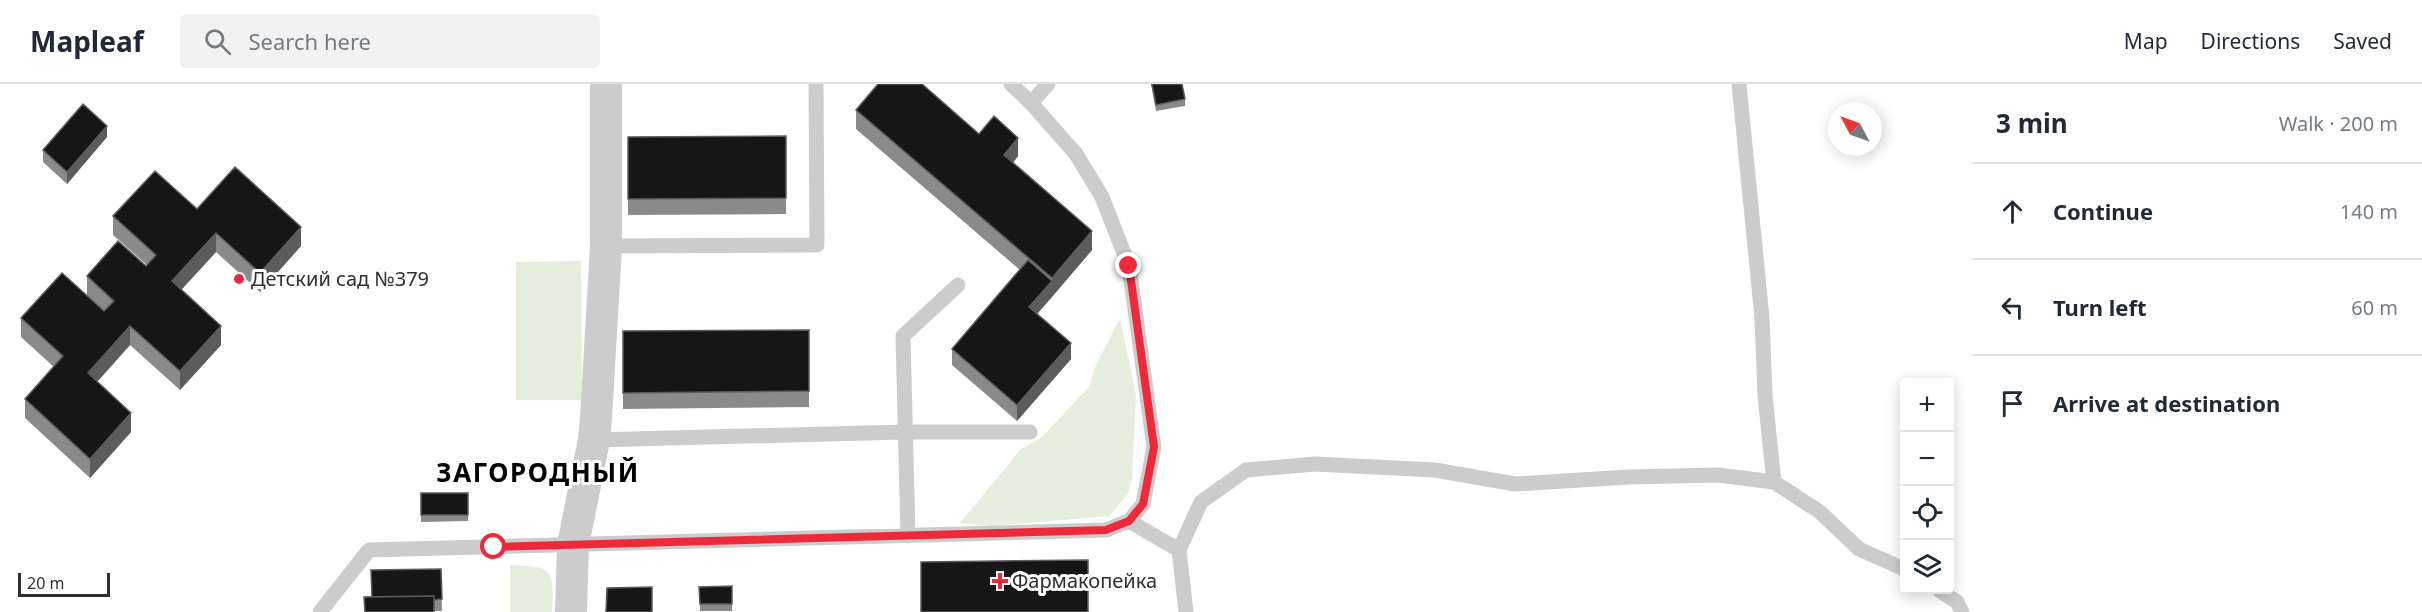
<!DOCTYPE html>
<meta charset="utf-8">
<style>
:root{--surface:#fff;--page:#f2f2f3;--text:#1f2937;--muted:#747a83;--line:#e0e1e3}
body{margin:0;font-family:"Noto Sans",sans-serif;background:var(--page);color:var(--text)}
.controls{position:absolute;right:18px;bottom:18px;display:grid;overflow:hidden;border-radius:6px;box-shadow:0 3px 15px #0003}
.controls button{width:54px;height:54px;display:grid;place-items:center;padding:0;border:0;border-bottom:2px solid var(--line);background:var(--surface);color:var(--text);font:30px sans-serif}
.compass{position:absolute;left:1828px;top:18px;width:54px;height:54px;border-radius:50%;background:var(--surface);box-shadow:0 3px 15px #0003;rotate:311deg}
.scale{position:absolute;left:18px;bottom:15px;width:92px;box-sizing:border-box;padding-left:6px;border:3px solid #2f2f2f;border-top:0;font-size:16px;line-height:21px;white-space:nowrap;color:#2f2f2f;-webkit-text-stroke:4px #fff;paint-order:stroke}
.stop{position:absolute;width:18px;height:18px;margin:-14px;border:4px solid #ed2a3c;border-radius:50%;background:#fff}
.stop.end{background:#ed2a3c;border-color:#fff;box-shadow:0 2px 6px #0008}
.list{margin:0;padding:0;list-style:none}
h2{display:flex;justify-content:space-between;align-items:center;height:78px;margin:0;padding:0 24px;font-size:26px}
h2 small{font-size:20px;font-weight:400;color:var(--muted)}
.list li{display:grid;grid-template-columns:39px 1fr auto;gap:18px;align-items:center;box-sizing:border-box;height:96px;padding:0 24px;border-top:2px solid var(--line)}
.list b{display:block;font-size:22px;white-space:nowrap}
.list em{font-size:20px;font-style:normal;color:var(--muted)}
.icon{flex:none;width:33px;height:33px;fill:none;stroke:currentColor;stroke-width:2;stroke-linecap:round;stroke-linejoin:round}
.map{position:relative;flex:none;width:1972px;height:528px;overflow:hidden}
header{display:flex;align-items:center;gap:36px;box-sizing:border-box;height:84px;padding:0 30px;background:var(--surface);border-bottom:2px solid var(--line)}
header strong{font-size:28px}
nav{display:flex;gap:33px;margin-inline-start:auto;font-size:21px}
.search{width:420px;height:54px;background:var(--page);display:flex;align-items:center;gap:15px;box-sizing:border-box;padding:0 21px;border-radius:6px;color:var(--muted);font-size:22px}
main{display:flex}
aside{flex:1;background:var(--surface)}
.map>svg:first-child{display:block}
.green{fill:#e5eddc}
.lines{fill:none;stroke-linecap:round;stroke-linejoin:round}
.service{stroke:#ccc;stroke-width:15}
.minor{stroke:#ccc;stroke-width:32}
.wall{fill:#8a8a8a}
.shaded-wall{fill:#5c5c5c}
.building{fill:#161616;stroke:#5c5c5c;stroke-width:1.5}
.route{stroke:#ed2a3c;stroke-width:8}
.poi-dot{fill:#ed2a3c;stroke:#fff;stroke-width:2}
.labels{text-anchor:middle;stroke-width:6;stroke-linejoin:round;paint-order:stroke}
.poi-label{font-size:20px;fill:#2f2f2f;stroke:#fff;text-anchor:start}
.district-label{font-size:26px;font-weight:bold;letter-spacing:1.5px;fill:#000;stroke:#fff}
</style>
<header>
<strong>Mapleaf</strong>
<div class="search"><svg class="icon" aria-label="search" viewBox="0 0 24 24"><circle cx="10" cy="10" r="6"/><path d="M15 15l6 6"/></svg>Search here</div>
<nav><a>Map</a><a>Directions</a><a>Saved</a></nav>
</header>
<main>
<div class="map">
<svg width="1972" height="528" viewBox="0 0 1972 528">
<rect width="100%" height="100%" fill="#fff"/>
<path class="green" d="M581,177L582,316H516V178Z
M1120,234L1136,311L1132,395L1128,410L1109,432L991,442L960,439L1021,365L1041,354L1089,303L1095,283Z
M510,481C554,483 554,484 552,528H510Z"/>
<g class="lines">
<path class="service" d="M1739,0L1762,234L1765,312L1774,398
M1031,19L1048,0
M606,162L817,161L816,0
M594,356L904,348H1030
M1129,437L1179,466
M908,452L903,252L958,201
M1939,506L1957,518L1962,528
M320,528L369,466L1106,446L1129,437L1143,420L1154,363L1129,182L1102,113L1076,70L1031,19L1011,0
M1186,528L1179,466L1201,418L1246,386L1315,380L1435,386L1515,400L1629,393L1718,391L1774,398L1820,428L1859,465L1904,485"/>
<path class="minor" d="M571,528L573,461L594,356L596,334L606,162V0"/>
</g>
<path class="wall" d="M1151,0H1182L1185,15V22L1156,27Z
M856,26L1018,72L1013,79L1092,166L1037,230L1071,275L1017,337L952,281V265L1020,186L856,45Z
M786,52V130L628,131V53Z
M107,53L67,100L43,78V66Z
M197,125L301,162L260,208L216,168L181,206L221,261L180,306L130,261L97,298L131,348L90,394L25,334V315L54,283L21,253V234L87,211V192L146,182L147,181L113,151V132Z
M809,246V323L623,325V247Z
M421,409H468V437L421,438Z
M441,485L442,527H434L371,513Z
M732,502V527H700L699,503Z"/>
<path class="shaded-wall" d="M107,42V53L67,100V88Z
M1018,54V72L1004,90V71Z
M301,143V162L260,208V189Z
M1092,147V166L1052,213V194Z
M216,149V168L172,216V197Z
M1052,197V213L1029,239V223Z
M130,242V261L88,308V289Z
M221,242V261L180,306V287Z
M1071,259V275L1017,337V321Z
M131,329V348L90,394V375Z"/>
<path class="building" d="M878,0H922L979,50L994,32L1018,54L1004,71L1092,147L1052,194L856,26Z
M1152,0H1182L1185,15L1156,21Z
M83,20L107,42L67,88L43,66Z
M786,52V114L628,115V53Z
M235,83L301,143L260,189L216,149L172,197L221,242L180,287L130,242L88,289L131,329L90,375L25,315L63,272L21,234L62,189L104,227L114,217L87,192L118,157L146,182L156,171L113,132L155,87L197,125Z
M1028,176L1052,197L1029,223L1071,259L1017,321L952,265Z
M809,246V307L623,309V247Z
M421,409H468V431H421Z
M1088,476V528H921V478Z
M441,485L442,515L434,516V512L372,513L371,486Z
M732,502V520H700L699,503Z
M652,503V528H606L607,504Z
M434,512V528H365L364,513Z"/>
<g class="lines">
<path class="route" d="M494,463L1106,446L1129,437L1143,420L1154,363L1129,182"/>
</g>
<g class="poi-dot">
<circle cx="239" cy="195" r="6"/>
<path d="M997 488h6v6h6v6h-6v6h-6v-6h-6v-6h6z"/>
</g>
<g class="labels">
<g class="poi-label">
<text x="251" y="202">Детский сад №379</text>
<text x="1012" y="504">Фармакопейка</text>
</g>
<g class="district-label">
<text x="538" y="398">ЗАГОРОДНЫЙ</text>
</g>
</g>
</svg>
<div class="controls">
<button>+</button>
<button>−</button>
<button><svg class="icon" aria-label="locate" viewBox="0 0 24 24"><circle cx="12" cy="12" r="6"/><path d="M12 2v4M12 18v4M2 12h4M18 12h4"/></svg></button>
<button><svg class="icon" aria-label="layers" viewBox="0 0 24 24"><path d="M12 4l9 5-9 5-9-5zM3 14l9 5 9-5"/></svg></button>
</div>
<svg class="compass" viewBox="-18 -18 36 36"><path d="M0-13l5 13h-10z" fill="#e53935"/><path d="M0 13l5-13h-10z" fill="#747a83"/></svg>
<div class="scale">20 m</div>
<div class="stop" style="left:494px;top:463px"></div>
<div class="stop end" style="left:1129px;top:182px"></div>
</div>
<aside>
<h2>3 min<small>Walk · 200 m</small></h2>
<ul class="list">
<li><svg class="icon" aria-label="ahead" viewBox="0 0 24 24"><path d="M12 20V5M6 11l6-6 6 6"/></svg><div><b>Continue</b></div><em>140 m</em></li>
<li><svg class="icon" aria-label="left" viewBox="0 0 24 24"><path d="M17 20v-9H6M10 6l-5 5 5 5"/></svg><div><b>Turn left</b></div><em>60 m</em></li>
<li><svg class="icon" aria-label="arrive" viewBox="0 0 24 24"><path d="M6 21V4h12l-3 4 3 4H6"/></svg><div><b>Arrive at destination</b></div></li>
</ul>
</aside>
</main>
